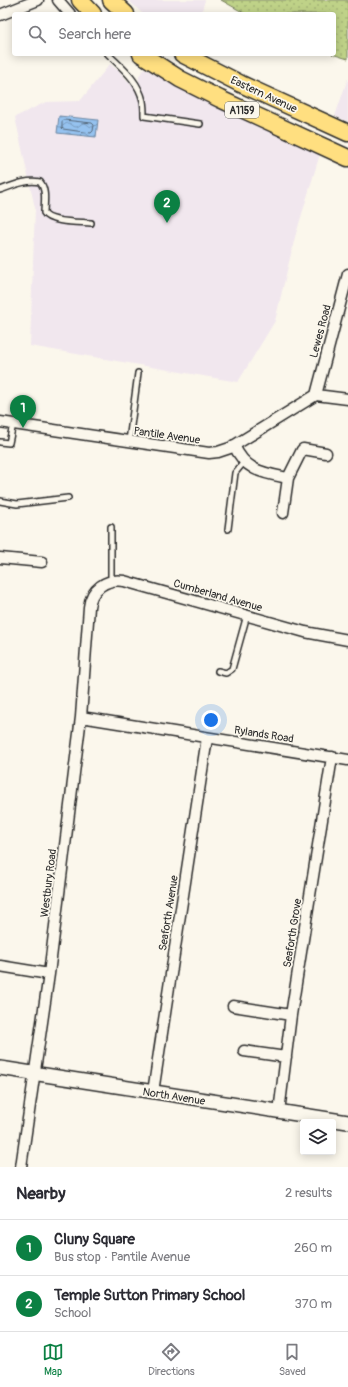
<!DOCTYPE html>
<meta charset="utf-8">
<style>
:root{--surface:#fff;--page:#f2f2f3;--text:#2b2b33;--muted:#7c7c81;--line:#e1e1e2;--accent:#0b8043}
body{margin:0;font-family:Pangolin,sans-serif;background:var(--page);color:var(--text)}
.controls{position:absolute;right:12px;bottom:12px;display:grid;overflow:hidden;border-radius:4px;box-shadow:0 2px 10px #0003}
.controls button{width:36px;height:36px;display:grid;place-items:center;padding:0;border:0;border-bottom:1px solid var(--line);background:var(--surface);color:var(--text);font:20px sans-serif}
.you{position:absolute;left:211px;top:720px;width:14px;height:14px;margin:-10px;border:3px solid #fff;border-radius:50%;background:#1a73e8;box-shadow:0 0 0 6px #1a73e833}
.badge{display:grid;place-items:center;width:26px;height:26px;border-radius:50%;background:var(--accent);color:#fff;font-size:13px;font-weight:700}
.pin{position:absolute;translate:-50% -33px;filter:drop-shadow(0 1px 2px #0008)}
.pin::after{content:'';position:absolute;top:21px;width:14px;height:12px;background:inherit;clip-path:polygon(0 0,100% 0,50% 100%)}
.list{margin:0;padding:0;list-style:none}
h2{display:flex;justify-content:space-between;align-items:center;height:52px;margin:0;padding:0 16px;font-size:17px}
h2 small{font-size:13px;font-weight:400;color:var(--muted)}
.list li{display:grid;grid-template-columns:26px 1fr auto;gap:12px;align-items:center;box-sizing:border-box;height:56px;padding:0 16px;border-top:1px solid var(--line)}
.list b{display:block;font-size:15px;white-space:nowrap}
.list p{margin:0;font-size:13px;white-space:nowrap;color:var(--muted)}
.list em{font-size:13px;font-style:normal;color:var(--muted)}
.icon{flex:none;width:22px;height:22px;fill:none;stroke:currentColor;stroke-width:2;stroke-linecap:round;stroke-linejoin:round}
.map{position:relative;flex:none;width:348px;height:1167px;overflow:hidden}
.search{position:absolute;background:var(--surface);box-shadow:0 2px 10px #0003;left:12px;right:12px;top:12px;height:44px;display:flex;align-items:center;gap:10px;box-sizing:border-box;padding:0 14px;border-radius:4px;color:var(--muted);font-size:15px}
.sheet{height:164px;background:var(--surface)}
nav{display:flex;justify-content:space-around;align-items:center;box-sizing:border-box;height:56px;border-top:1px solid var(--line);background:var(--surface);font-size:11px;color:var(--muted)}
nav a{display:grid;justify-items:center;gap:2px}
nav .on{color:var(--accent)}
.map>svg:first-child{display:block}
.built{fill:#f1e7ee}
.grass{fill:url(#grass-dots);stroke:#757e5a}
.water{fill:url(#water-waves);stroke:#6b86a1}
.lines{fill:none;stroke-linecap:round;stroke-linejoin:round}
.shore{stroke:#556779;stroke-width:1}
.service-casing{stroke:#2b2b2b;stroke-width:8}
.minor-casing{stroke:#2b2b2b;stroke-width:13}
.tertiary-casing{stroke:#2b2b2b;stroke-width:16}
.primary-casing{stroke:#2b2b2b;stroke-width:19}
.service{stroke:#fbf7ec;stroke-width:5}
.minor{stroke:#fbf7ec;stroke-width:10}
.tertiary{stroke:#fbf7ec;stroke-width:13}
.primary{stroke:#ffdf80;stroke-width:16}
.labels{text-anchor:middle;stroke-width:3.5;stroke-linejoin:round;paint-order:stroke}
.shield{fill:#fbf7ec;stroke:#696865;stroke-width:1}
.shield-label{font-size:10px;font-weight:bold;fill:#2b2b2b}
.street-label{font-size:11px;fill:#2b2b2b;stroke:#fbf7ec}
</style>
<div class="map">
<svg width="348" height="1167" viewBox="0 0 348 1167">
<defs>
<pattern id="grass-dots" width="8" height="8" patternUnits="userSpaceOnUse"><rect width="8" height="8" fill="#bfd288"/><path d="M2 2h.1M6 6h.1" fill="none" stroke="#a4b476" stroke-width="1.8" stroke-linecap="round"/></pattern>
<pattern id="water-waves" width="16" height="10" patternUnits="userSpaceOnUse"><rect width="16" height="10" fill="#95c2ef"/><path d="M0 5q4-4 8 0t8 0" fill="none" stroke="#7a9ec2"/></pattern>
</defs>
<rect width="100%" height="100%" fill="#fbf7ec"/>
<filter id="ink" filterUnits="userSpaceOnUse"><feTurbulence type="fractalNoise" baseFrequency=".025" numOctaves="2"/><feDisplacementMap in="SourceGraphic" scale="8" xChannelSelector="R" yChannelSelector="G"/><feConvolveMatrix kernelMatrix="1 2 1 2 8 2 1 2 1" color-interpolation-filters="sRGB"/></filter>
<g filter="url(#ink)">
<path class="built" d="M128,0H205L201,14H143Z
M110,64L120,72L132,86L139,82V76L144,68L181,89L220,109L320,154L295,237L275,321L238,382L30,346L35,208L15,117L46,102L80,101Z
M348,78V122L335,116Z"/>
<path class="grass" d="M221,0H348V59L332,54H334V14H246Z"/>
<path class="water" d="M59,116L98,120L96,137L57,133Z"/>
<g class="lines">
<path class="shore" d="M64,120L92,123L94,125L93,131L91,133L63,129L62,128V122Z"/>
<g class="service-casing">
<path id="service" d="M108,54C122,68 138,80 143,101C144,106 144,111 144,116L200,124
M0,190C12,186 26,179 40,182C47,190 44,204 44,213C49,223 81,222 91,223
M129,441L138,373
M0,442L9,443L13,424
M0,501L17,504L68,498
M111,527V581
M228,529L235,473L244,462
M218,671L226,673L232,669L247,615"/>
</g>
<g class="minor-casing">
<path id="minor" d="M58,0L70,14
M0,15L38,0
M316,395L348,274
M316,395L348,399
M0,422L209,453L218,452L230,448L316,395
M234,445C245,471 263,473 288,478
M283,513L288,478L302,450L303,449L326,453
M0,558L42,562
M81,717L348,760
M0,966L49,974
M233,1006L291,1015
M244,1051L286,1057
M153,1092L207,738
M279,1112L291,1015L332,757
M21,1167L49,974L81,717L89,607C91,589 106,578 124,581L305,632L348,640"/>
</g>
<g class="tertiary-casing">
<path id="tertiary" d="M0,1068L348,1122"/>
</g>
<g class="primary-casing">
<path id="primary" d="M80,0L93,14
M111,0L126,14
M141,54L180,79L220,99L348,158
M182,54L241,84L348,133"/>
</g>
<use href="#service" class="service"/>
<use href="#minor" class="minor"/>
<use href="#tertiary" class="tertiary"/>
<use href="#primary" class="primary"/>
</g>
</g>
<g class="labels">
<rect class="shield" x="225" y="102" width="34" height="16" rx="3"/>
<g class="shield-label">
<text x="242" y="114">A1159</text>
</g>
<g class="street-label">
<text transform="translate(264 94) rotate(25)" y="4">Eastern Avenue</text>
<text transform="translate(320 331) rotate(-75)" y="4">Lewes Road</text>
<text transform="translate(167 435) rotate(8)" y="4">Pantile Avenue</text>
<text transform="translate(218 595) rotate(16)" y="4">Cumberland Avenue</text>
<text transform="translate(264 734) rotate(9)" y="4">Rylands Road</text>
<text transform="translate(48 883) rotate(-83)" y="4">Westbury Road</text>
<text transform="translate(168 913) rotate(-81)" y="4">Seaforth Avenue</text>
<text transform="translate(292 933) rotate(-81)" y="4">Seaforth Grove</text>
<text transform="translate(174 1096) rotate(9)" y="4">North Avenue</text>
</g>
</g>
</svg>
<div class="controls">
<button><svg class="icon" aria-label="layers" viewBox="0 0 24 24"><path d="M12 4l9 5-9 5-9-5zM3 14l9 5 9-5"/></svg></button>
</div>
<div class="you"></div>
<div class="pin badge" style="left:23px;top:428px">1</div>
<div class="pin badge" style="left:167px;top:223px">2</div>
<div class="search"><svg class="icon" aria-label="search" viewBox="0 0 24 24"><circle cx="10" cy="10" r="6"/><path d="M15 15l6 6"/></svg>Search here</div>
</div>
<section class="sheet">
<h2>Nearby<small>2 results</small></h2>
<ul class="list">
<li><span class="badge">1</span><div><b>Cluny Square</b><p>Bus stop · Pantile Avenue</p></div><em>260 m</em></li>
<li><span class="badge">2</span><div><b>Temple Sutton Primary School</b><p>School</p></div><em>370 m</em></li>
</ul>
</section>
<nav>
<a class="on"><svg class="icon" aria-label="map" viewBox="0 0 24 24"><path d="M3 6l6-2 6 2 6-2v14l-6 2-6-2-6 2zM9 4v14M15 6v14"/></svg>Map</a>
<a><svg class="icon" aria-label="directions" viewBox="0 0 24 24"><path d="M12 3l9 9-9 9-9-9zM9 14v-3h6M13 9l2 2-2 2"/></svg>Directions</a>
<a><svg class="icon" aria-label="saved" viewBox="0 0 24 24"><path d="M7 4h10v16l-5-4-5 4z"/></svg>Saved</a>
</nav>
